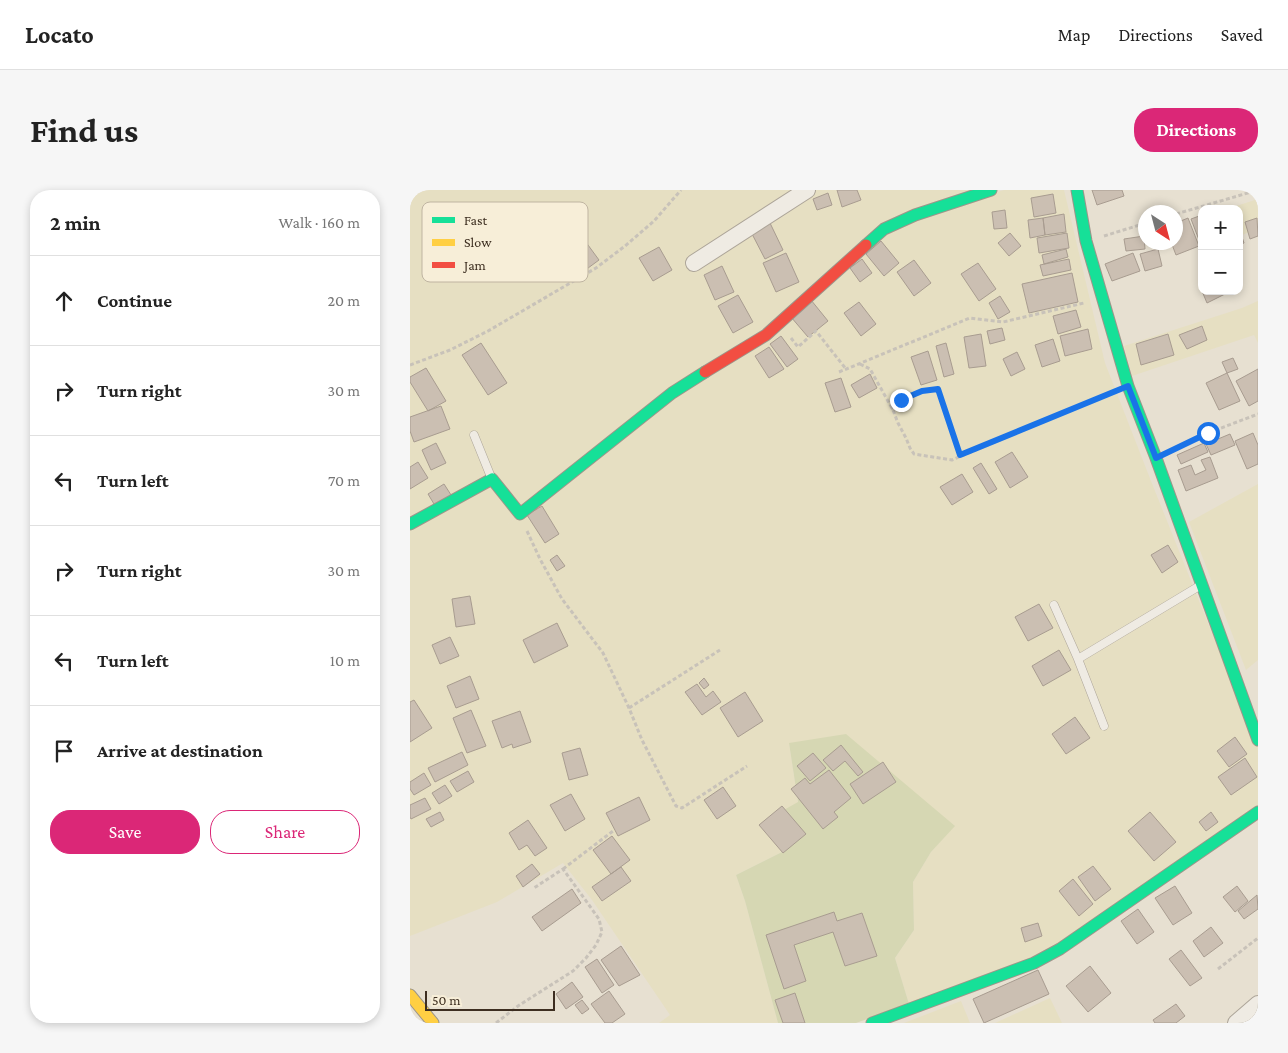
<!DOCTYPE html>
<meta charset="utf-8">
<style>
:root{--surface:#fff;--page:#f6f6f6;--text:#222;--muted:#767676;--line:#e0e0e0;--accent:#db2777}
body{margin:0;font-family:"Crimson Pro",serif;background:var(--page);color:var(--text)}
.controls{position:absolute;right:15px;top:15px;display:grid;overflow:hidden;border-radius:10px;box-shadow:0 2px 8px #0003}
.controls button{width:45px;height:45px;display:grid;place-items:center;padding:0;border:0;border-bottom:1px solid var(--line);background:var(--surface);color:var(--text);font:25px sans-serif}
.compass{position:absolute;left:728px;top:15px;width:45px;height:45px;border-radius:50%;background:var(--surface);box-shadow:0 2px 8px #0003;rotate:144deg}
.scale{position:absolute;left:15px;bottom:12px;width:130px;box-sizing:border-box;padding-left:5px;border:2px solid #3d2e20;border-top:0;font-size:14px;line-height:18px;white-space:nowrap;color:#3d2e20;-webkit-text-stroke:4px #f7eed8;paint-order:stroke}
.stop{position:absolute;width:15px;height:15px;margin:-11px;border:4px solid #1a73e8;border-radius:50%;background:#fff}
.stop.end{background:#1a73e8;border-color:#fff;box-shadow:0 1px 5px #0008}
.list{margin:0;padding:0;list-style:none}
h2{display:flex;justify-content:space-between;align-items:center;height:65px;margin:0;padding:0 20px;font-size:21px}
h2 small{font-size:16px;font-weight:400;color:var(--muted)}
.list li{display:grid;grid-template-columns:32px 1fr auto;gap:15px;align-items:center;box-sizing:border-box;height:90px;padding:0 20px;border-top:1px solid var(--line)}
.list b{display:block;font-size:19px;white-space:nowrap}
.list em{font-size:16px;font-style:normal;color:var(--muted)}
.actions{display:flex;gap:10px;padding:15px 20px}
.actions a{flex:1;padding:11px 0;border:1px solid var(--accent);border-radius:20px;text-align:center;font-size:18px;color:var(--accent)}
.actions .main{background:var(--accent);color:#fff}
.icon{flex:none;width:28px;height:28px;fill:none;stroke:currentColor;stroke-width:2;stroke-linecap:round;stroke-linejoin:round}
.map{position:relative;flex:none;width:848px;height:833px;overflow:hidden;border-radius:20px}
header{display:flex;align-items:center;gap:30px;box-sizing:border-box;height:70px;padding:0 25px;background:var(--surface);border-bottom:1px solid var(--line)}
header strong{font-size:24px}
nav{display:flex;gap:28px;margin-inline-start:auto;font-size:18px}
.intro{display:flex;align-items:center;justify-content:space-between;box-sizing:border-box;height:120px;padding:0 30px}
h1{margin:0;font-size:35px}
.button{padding:12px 22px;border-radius:20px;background:var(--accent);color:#fff;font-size:18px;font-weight:700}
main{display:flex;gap:30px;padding:0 30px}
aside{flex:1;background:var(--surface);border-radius:20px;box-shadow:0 2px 8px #0003}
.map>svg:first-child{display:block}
.farmland{fill:#e6dfc2;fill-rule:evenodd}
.green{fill:#d6d7b3}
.building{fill:#cbbfb2;stroke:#a89c90}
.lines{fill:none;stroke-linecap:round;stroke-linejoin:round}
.lane-casing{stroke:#ada599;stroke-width:9}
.street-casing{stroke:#ada599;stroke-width:18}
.fast-casing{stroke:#9c958a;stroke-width:13}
.slow-casing{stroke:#9c958a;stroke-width:13}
.jam-casing{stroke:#9c958a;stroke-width:13}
.path{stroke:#c8c2b9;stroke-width:3;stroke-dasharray:4 2.5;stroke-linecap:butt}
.lane{stroke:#efebe3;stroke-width:8}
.street{stroke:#efebe3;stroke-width:16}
.fast{stroke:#16e098;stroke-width:11}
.slow{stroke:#ffcf43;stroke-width:11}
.jam{stroke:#f24e42;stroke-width:11}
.route{stroke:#1a73e8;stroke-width:6}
.key{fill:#f7eed8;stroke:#bfb4a1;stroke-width:1}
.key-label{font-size:14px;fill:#3d2e20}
</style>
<header>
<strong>Locato</strong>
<nav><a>Map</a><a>Directions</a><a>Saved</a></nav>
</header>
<div class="intro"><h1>Find us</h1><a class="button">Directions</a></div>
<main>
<aside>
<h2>2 min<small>Walk · 160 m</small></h2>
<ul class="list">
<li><svg class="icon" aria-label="ahead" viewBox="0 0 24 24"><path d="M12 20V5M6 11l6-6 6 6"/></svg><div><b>Continue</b></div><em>20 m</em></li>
<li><svg class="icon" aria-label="right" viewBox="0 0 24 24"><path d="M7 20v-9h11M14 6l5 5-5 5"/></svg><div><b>Turn right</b></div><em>30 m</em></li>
<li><svg class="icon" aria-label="left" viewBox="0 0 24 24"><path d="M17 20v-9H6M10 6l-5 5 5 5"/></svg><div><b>Turn left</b></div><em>70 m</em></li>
<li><svg class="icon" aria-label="right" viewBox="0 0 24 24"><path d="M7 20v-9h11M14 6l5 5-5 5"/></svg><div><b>Turn right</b></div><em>30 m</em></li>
<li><svg class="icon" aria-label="left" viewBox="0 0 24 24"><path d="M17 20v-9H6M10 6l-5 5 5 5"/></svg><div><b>Turn left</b></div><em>10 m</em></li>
<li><svg class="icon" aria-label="arrive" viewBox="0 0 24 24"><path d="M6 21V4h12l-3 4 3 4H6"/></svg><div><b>Arrive at destination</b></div></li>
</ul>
<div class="actions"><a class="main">Save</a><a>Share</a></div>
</aside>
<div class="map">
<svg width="848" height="833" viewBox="0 0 848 833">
<rect width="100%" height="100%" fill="#e7e0d1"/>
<path class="farmland" d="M0,0H564L476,38L594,0H654L695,173L741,291L848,558V622L650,759L499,814L485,768L504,740L503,692L521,662L544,636L379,553L388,613L376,660L326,685L335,711L368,833H249L260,825L182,710L153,673L87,712L0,746ZM262,203L266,207L98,334Z
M848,9V39L829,46V19H817Z
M848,111V153L844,145L722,186L714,156L832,118Z
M848,294V470L836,480L779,332Z
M640,808L652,833H585Z
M551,811L560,833H494Z"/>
<path class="green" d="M436,544L545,636L521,662L503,692L504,740L485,768L499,814L446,833H368L335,711L326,685L376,660L365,625L388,612L379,553Z"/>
<path class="building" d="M427,0H447L451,10L432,17Z
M682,0H712L714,6L687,15Z
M418,3L422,15L407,20L403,9Z
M643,4L646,23L624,27L621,8Z
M595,20L597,38L584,39L582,22Z
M654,24L656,42L635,45L633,28Z
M792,25V49L789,50L781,29Z
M633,28L635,45L620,48L618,30Z
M778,28L789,56L766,65L761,52H766V33Z
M847,28L848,46L840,49L835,32Z
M159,29L189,70L159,92L129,50Z
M360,33L373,60L355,69L341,42Z
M829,38L834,53L829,55Z
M600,43L611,56L599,66L588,53Z
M657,43L659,58L629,63L627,48Z
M734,46L735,59L716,61L714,49Z
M471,51L489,73L474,86L456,64Z
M249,57L262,80L243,91L229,68Z
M656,59L658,67L634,74L632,65Z
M748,59L752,76L735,81L730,64Z
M376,63L389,92L366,102L353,73Z
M723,63L730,81L702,91L695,74Z
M452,69L462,83L450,92L440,78Z
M659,69L661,80L633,86L630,75Z
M504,70L521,93L504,106L487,82Z
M568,73L586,99L569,111L551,84Z
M312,76L324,102L305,110L294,85Z
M662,83L668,112L619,123L612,94Z
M792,101H821L797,113Z
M328,105L343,132L323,143L308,116Z
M590,106L600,122L588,129L579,113Z
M401,110L418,131L398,147L381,127Z
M449,112L466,134L451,146L434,123Z
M666,120L671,137L648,144L643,126Z
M792,136L797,150L777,159L769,145Z
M592,138L595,150L580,154L577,141Z
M678,139L682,159L655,166L650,146Z
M571,144L576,176L559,178L554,147Z
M758,144L764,165L731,175L726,154Z
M371,146L388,169L377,177L360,154Z
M643,149L650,171L632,177L625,155Z
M71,153L97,193L78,205L52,165Z
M536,153L544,184L534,187L526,156Z
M359,157L374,179L359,188L345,166Z
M518,161L527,190L511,195L501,167Z
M607,162L615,179L601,186L593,169Z
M823,168L828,179L817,183L812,172Z
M16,178L36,211L18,221L0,192V187Z
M848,179V211L839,216L826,191Z
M817,183L830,211L809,220L796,193Z
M460,184L467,198L449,208L441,195Z
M431,188L441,217L425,222L415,193Z
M31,216L40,239L4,252L0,241V227Z
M843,243L848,255V274L837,279L825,251Z
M820,244L825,255L801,265L796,254Z
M26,253L36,273L21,280L12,260Z
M794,253L798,262L771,274L767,265Z
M602,262L618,287L600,298L585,272Z
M800,267L808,288L776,301L768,280L781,275L785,285L796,280L791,270Z
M8,272L18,288L0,299V277Z
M571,273L587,299L579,304L563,278Z
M552,284L563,302L542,315L530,297Z
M34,294L43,308L27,319L18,304Z
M132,316L149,344L135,353L117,325Z
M758,355L768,372L752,383L741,365Z
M147,365L155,376L147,381L140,370Z
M60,406L65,434L46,437L42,409Z
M629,414L643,438L618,451L605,427Z
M147,433L158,456L124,473L113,450Z
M40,447L49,466L30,474L22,455Z
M649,460L661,480L633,496L622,476Z
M60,486L69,509L46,518L37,496Z
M294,488L299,495L294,499L289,493Z
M287,494L296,507L303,501L311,512L292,525L275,502Z
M335,502L353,531L328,547L310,518Z
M4,510L22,538L0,552V512Z
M61,520L76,556L57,563L43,528Z
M110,521L121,552L103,558L102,554L92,558L82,531Z
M665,527L680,548L656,564L642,544Z
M825,547L837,564L819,577L807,561Z
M431,555L453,582L448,586L435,571L423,581L413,570Z
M170,558L178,585L159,590L152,563Z
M52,562L58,575L25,592L18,578Z
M403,563L416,578L400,591L387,576Z
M835,568L847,587L821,605L808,587Z
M473,572L486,592L453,614L440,594Z
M419,580L441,608L424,622L428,627L413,639L381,599L395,588L400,594Z
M58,581L64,592L47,602L40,591Z
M14,583L21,595L4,605L0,599V592Z
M35,595L42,606L29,614L22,603Z
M313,597L326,616L307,629L294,610Z
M161,604L175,629L155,641L140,615Z
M229,607L240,630L208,646L196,623Z
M15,608L21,619L1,629L0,627V615Z
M372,616L396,644L373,663L349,635Z
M30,622L34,630L21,637L16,629Z
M740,622L766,652L744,671L718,641Z
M801,622L808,632L796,641L789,632Z
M118,630L137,658L125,666L117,655L109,660L99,643Z
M202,646L220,670L201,684L183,660Z
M122,674L130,684L113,697L106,686Z
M683,676L701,699L685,711L668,687Z
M211,677L221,691L192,711L182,697Z
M663,689L683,714L669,726L649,701Z
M765,696L782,723L763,735L745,708Z
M827,696L838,711L825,722L813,707Z
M162,699L171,713L132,741L122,727Z
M847,705L848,719L834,729L828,721Z
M728,719L744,742L727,754L711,731Z
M424,722L427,731L452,723L467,766L435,776L423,742L384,755L396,791L374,799L356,745Z
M628,733L632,746L615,752L611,738Z
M801,737L813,753L794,767L783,751Z
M211,756L230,785L209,796L191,770Z
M771,760L792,788L780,796L759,769Z
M187,769L204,795L192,803L175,777Z
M680,776L701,803L678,822L656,796Z
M628,780L639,804L574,833L563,809Z
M162,792L173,807L156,819L146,804Z
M199,801L215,824L202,833H195L181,814Z
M385,803L395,833H373L365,810Z
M172,810L179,819L172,824L165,815Z
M766,814L775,826L766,833H745L743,830Z"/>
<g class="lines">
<g class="lane-casing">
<path id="lane" d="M64,245L81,287
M644,415L668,469
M694,536L668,469L791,395"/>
</g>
<g class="street-casing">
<path id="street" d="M284,73L397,0
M826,833L848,814"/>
</g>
<g class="fast-casing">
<path id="fast" d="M667,0L676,51L718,196L746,268L848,550
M456,55L474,39L505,25L581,0
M0,334L82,289L110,324L262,203L295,182
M462,833L624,773L650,759L848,622"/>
</g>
<g class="slow-casing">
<path id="slow" d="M0,805L23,833"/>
</g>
<g class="jam-casing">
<path id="jam" d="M295,182L356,145L456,55"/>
</g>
<path class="path" d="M766,24L848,0
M694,46L736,33
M381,148L388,157L406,141L436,179
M450,174L460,179L483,220L488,233L496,248L500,258L504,264L542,270L701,203
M0,175L40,160L78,141L186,78L215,56L244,31L271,0
M429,182L560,128L593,132L674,113
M483,219L482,218C496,205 510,202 528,199L550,265
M764,260L798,243L848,224
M117,341L130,369L152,409L193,463L219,518L232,550L266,616L272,618L337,576
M219,518L310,460
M153,679L203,641
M808,779L848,748
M86,833L108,816L163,781L176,768L186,755L192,742L189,729L153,679L124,698"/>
<use href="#lane" class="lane"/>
<use href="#street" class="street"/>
<use href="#fast" class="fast"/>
<use href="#slow" class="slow"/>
<use href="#jam" class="jam"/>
</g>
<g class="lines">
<path class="route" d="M491,210L512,201L528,199L550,265L718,196L746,268L798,243"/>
</g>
<rect x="12" y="12" width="166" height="80" rx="8" class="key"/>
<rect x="22" y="27" width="23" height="6" fill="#16e098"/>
<rect x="22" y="49" width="23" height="7" fill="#ffcf43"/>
<rect x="22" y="72" width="23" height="6" fill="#f24e42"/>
<g class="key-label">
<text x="54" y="35">Fast</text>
<text x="54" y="57">Slow</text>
<text x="54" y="80">Jam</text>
</g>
</svg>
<div class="controls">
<button>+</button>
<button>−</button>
</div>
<svg class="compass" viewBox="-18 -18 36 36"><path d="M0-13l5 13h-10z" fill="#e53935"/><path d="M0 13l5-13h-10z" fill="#767676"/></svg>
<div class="scale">50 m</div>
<div class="stop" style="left:798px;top:243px"></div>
<div class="stop end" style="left:491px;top:210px"></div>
</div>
</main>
